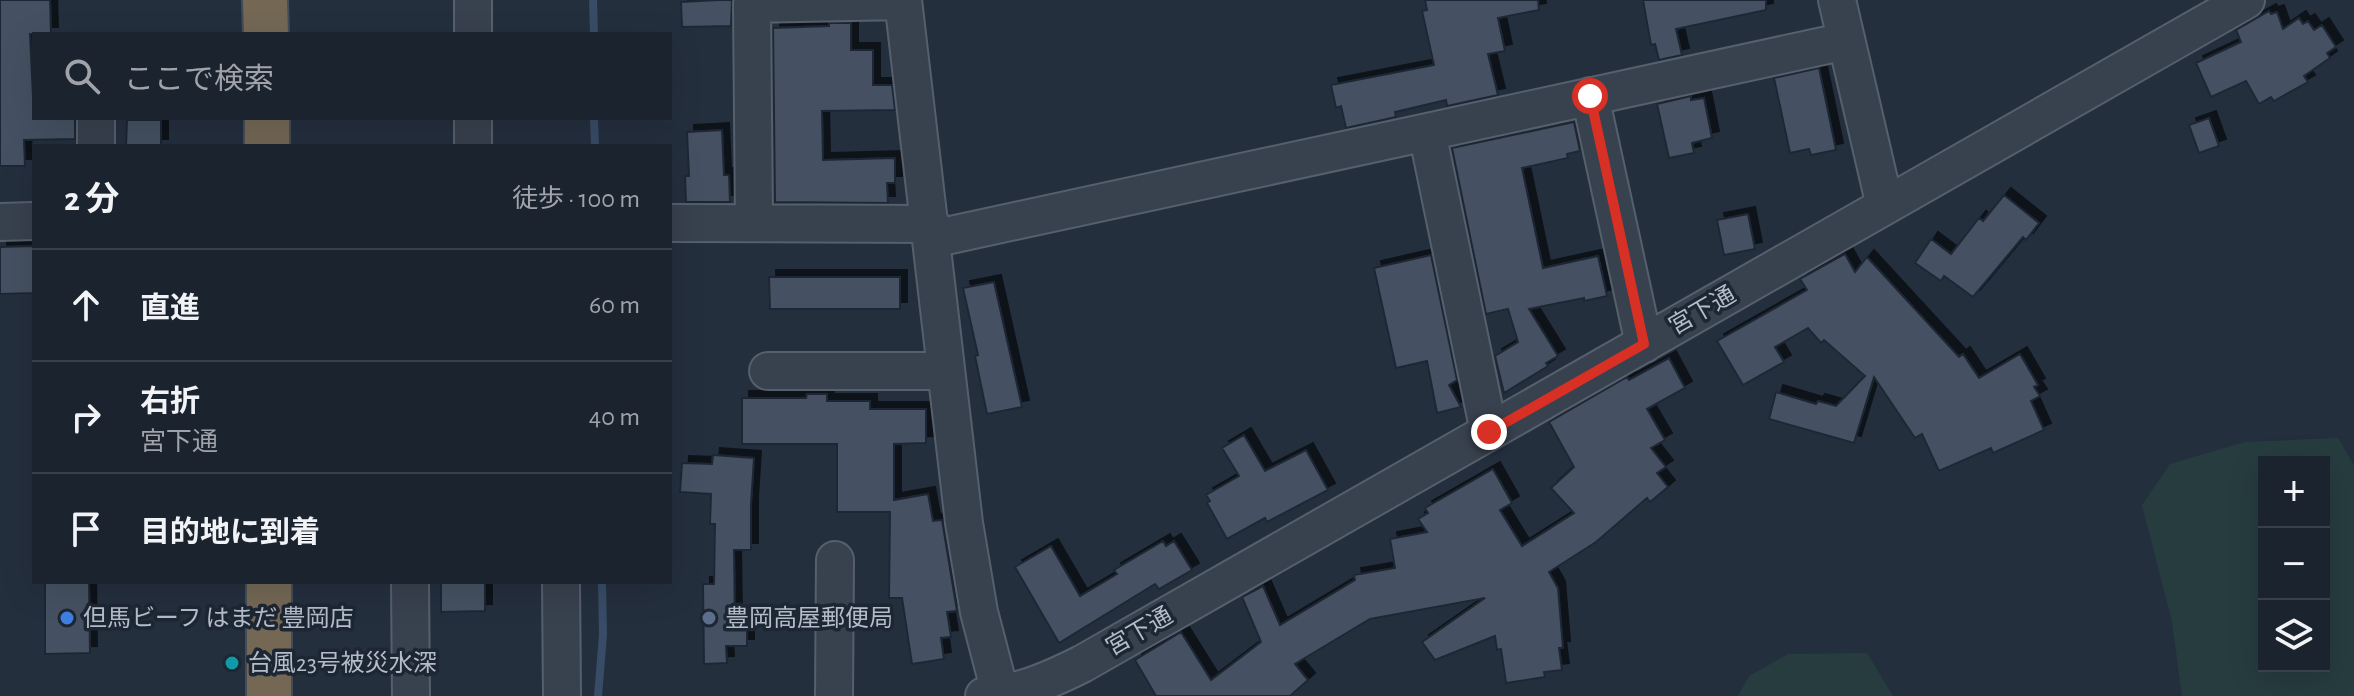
<!DOCTYPE html>
<html lang="ja">
<meta charset="utf-8">
<style>
:root{--surface:#1b232e;--page:#242b36;--text:#f1f3f6;--muted:#a0a4aa;--line:#39404a}
body{margin:0;font-family:"Alegreya Sans","Noto Sans JP",sans-serif;background:var(--page);color:var(--text)}
.controls{position:absolute;right:24px;bottom:24px;display:grid;overflow:hidden;border-radius:0px;box-shadow:0 8px 32px #0002}
.controls button{width:72px;height:72px;display:grid;place-items:center;padding:0;border:0;border-bottom:2px solid var(--line);background:var(--surface);color:var(--text);font:40px sans-serif}
.stop{position:absolute;width:24px;height:24px;margin:-18px;border:6px solid #d93025;border-radius:50%;background:#fff}
.stop.end{background:#d93025;border-color:#fff;box-shadow:0 2px 8px #0008}
.list{margin:0;padding:0;list-style:none}
h2{display:flex;justify-content:space-between;align-items:center;height:104px;margin:0;padding:0 32px;font-size:34px}
h2 small{font-size:26px;font-weight:400;color:var(--muted)}
.list li{display:grid;grid-template-columns:52px 1fr auto;gap:24px;align-items:center;box-sizing:border-box;height:112px;padding:0 32px;border-top:2px solid var(--line)}
.list b{display:block;font-size:30px;white-space:nowrap}
.list p{margin:0;font-size:26px;white-space:nowrap;color:var(--muted)}
.list em{font-size:26px;font-style:normal;color:var(--muted)}
.icon{flex:none;width:44px;height:44px;fill:none;stroke:currentColor;stroke-width:2;stroke-linecap:round;stroke-linejoin:round}
.map{position:relative;flex:none;width:2354px;height:696px;overflow:hidden}
.search{position:absolute;background:var(--surface);box-shadow:0 8px 32px #0002;left:32px;top:32px;width:640px;height:88px;display:flex;align-items:center;gap:20px;box-sizing:border-box;padding:0 28px;border-radius:0px;color:var(--muted);font-size:30px}
.panel{position:absolute;background:var(--surface);box-shadow:0 8px 32px #0002;left:32px;top:144px;width:640px;height:440px;border-radius:0px}
.map>svg:first-child{display:block}
.green{fill:#263c3f;fill-rule:evenodd}
.lines{fill:none;stroke-linecap:round;stroke-linejoin:round}
.stream{stroke:#394c67;stroke-width:8}
.building{fill:#455162;stroke:#1f2835;stroke-width:2;filter:url(#shadow)}
.minor-casing{stroke:#565f6c;stroke-width:40}
.highway-casing{stroke:#434c59;stroke-width:48}
.minor{stroke:#38414e;stroke-width:36}
.highway{stroke:#746855;stroke-width:44}
.route{stroke:#d93025;stroke-width:10}
.shop-dot{fill:#3f7fe0;stroke:#1d2633;stroke-width:3}
.service-dot{fill:#5c6f8a;stroke:#1d2633;stroke-width:3}
.culture-dot{fill:#0f9aa8;stroke:#1d2633;stroke-width:3}
.labels{text-anchor:middle;stroke-width:7;stroke-linejoin:round;paint-order:stroke}
.street-label{font-size:24px;fill:#b4bcc9;stroke:#1d2633}
.poi-label{font-size:24px;fill:#b4bcc9;stroke:#1d2633;text-anchor:start}
</style>
<div class="map">
<svg width="2354" height="696" viewBox="0 0 2354 696">
<defs>
<filter id="shadow"><feDropShadow dx="7" dy="-7" stdDeviation="0" flood-color="#0009"/></filter>
</defs>
<rect width="100%" height="100%" fill="#242f3e"/>
<path class="green" d="M2338,438L2354,465V696H2182L2172,622L2142,505L2170,464L2245,442ZM2264,462H2324V666H2264Z
M1867,653L1893,696H1738L1749,676L1788,654Z"/>
<g class="lines">
<path class="stream" d="M593,0L594,34
M594,118L595,146
M598,696L603,635L602,582"/>
</g>
<path class="building" d="M0,0H50L51,34H30L34,118H75V139L24,140L25,166H0Z
M719,0H732L731,26L682,27L681,2Z
M1425,0H1538L1539,10L1498,18L1505,51L1488,54L1498,95L1447,106L1446,100L1395,112L1396,117L1346,128L1341,106L1336,108L1331,85L1434,65L1422,11L1427,10Z
M1643,0H1766V10L1676,29L1682,55L1659,60L1655,44L1651,45Z
M2269,11L2271,14L2277,12L2283,29L2299,18L2303,24L2308,21L2314,30L2322,25L2336,47L2327,53L2330,58L2304,76L2308,82L2274,101L2271,97L2259,104L2246,81L2211,97L2196,63L2241,42L2236,30Z
M829,23H851V50H873V85H892L895,110L822,111L823,160L895,158V183H887L888,203L775,202L773,28L829,26Z
M1819,68L1836,150L1811,155L1809,149L1790,153L1774,78Z
M1691,96V100L1704,98L1712,138L1692,143L1694,153L1669,158L1657,104Z
M2209,118L2219,146L2199,153L2189,125Z
M127,120H161V146H126Z
M1574,122L1580,151L1567,154L1568,158L1522,168L1543,268L1598,256L1607,296L1584,301V298L1529,309L1558,356L1546,363L1548,366L1504,393L1495,356L1518,342L1508,309L1486,314L1452,148Z
M722,130L724,175H729L730,202H686L685,176H689L687,132Z
M2004,195L2039,223L2026,240L2023,237L1973,297L1944,276L1941,281L1915,263L1931,239L1951,254L1979,218L1983,221Z
M1748,214L1755,249L1724,255L1717,220Z
M34,246V293L0,294V247Z
M1845,254L1855,272L1867,257L1959,357L1963,354L1979,378L2020,354L2038,385L2034,387L2040,396L2031,401L2044,430L1993,453L1991,448L1939,471L1922,434L1915,438L1874,377L1854,443L1769,419L1776,392L1816,404L1818,401L1836,406L1865,376L1824,340L1821,343L1808,328L1775,347L1784,362L1743,385L1717,341L1807,290L1800,279Z
M1431,255L1457,380L1449,385L1461,407L1437,413L1427,361L1396,368L1374,268Z
M769,277H900V309H770Z
M994,282L1022,407L987,414L975,356L978,355L963,288Z
M1669,358L1685,388L1647,409L1665,440L1651,448L1666,467L1657,473L1668,487L1650,502L1647,498L1596,542L1549,572L1558,588L1563,648H1559L1562,670L1544,672L1545,677L1506,683L1501,649L1497,650L1495,636L1435,660L1422,642L1485,598L1370,619L1295,664L1308,680L1290,696H1156L1135,660L1181,632L1211,680L1261,642L1242,597L1263,586L1280,625L1355,580L1354,575L1395,568L1390,539L1427,532L1418,519L1428,513L1425,508L1493,469L1512,503L1500,510L1522,546L1574,513L1551,488L1574,467L1549,422L1627,377L1629,380Z
M807,394H827V401H870V409H926V443L894,444V500L928,494L933,521L942,520L957,611L947,612L951,637L941,638L944,659L912,664L902,598H889L890,512H837V444H742V398H806Z
M1244,435L1265,471L1306,450L1328,490L1267,522L1265,518L1227,539L1207,503L1210,501L1206,495L1239,476L1222,448Z
M713,455L754,458L751,504V550H734L735,621H747V646H726L727,663L704,664L703,584H714L715,524H710L711,494L680,492L682,463L712,464Z
M1163,541L1166,546L1174,541L1192,570L1159,589L1155,584L1059,643L1015,567L1051,546L1080,596L1117,574L1114,570Z
M45,582H89L90,653L45,654Z
M441,582H485V611L441,612Z"/>
<g class="lines">
<g class="minor-casing">
<path id="minor" d="M473,0V34
M903,0L964,523L979,612L1001,696
M1837,0L1885,206
M1590,96L1644,344
M473,118V146
M96,146V118
M0,222L34,221
M670,223L931,224
M754,223L752,4L903,1
M932,239L1427,132
M768,371H946
M1489,432L1427,132L1846,41
M410,582L411,696
M561,582L562,696
M834,696L835,560
M984,696C1020,693 1050,680 1082,664L2246,0"/>
</g>
<g class="highway-casing">
<path id="highway" d="M265,0L266,34
M267,118V146
M269,582V696"/>
</g>
<use href="#minor" class="minor"/>
<use href="#highway" class="highway"/>
</g>
<g class="lines">
<path class="route" d="M1489,432L1644,344L1590,96"/>
</g>
<circle class="shop-dot" cx="67" cy="618" r="8"/>
<circle class="service-dot" cx="709" cy="618" r="8"/>
<circle class="culture-dot" cx="232" cy="663" r="8"/>
<g class="labels">
<g class="street-label">
<text transform="translate(1702 310) rotate(-30)" y="8">宮下通</text>
<text transform="translate(1139 631) rotate(-30)" y="8">宮下通</text>
</g>
<g class="poi-label">
<text x="83" y="626">但馬ビーフ はまだ 豊岡店</text>
<text x="725" y="626">豊岡高屋郵便局</text>
<text x="248" y="671">台風23号被災水深</text>
</g>
</g>
</svg>
<div class="controls">
<button>+</button>
<button>−</button>
<button><svg class="icon" aria-label="layers" viewBox="0 0 24 24"><path d="M12 4l9 5-9 5-9-5zM3 14l9 5 9-5"/></svg></button>
</div>
<div class="stop" style="left:1590px;top:96px"></div>
<div class="stop end" style="left:1489px;top:432px"></div>
<div class="search"><svg class="icon" aria-label="search" viewBox="0 0 24 24"><circle cx="10" cy="10" r="6"/><path d="M15 15l6 6"/></svg>ここで検索</div>
<section class="panel">
<h2>2 分<small>徒歩 · 100 m</small></h2>
<ul class="list">
<li><svg class="icon" aria-label="ahead" viewBox="0 0 24 24"><path d="M12 20V5M6 11l6-6 6 6"/></svg><div><b>直進</b></div><em>60 m</em></li>
<li><svg class="icon" aria-label="right" viewBox="0 0 24 24"><path d="M7 20v-9h11M14 6l5 5-5 5"/></svg><div><b>右折</b><p>宮下通</p></div><em>40 m</em></li>
<li><svg class="icon" aria-label="arrive" viewBox="0 0 24 24"><path d="M6 21V4h12l-3 4 3 4H6"/></svg><div><b>目的地に到着</b></div></li>
</ul>
</section>
</div>
